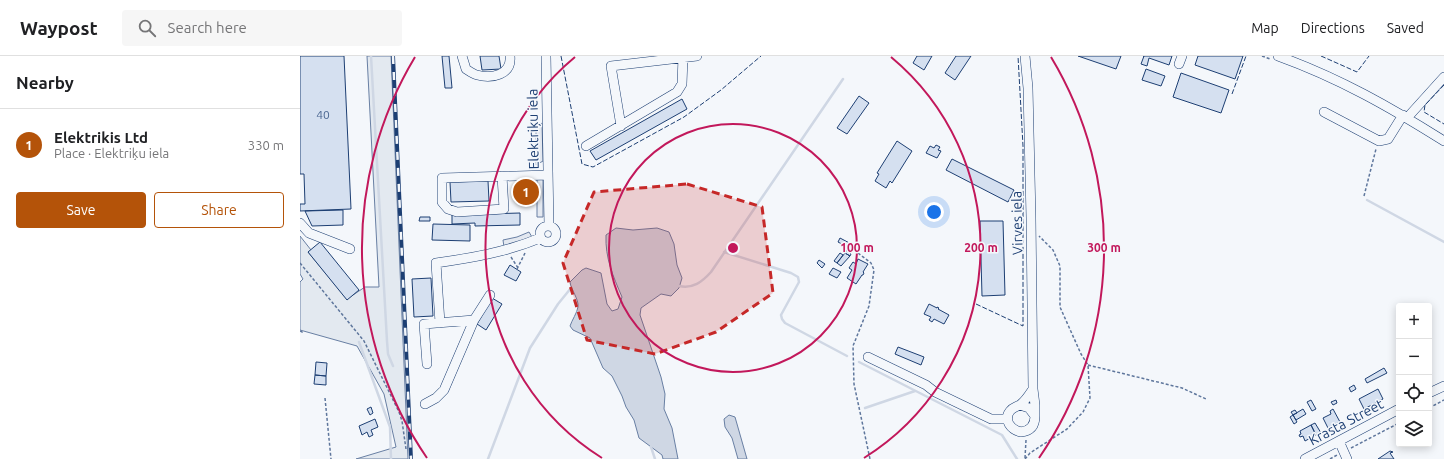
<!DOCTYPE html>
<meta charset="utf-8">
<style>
:root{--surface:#fff;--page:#f6f6f6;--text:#202124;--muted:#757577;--line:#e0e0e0;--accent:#b45309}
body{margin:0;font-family:Ubuntu,sans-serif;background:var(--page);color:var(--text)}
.controls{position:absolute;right:12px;bottom:12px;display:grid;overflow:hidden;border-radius:4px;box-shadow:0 2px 10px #0003}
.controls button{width:36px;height:36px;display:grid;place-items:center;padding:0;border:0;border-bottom:1px solid var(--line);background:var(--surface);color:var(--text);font:20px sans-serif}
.you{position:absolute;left:634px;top:156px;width:14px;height:14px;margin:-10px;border:3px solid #fff;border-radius:50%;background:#1a73e8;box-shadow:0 0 0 6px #1a73e833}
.badge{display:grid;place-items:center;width:26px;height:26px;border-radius:50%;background:var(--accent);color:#fff;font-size:13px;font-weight:700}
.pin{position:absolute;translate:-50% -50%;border:2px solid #fff;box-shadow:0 1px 4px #0006}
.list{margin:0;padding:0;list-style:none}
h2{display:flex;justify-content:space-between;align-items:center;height:52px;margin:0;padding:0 16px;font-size:17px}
h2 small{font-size:13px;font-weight:400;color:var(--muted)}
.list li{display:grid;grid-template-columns:26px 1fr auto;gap:12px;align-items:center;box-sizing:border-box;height:72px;padding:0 16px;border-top:1px solid var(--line)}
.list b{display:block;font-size:15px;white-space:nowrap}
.list p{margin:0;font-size:13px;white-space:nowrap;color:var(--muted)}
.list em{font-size:13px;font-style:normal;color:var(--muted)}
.actions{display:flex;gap:8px;padding:12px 16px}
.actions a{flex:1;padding:9px 0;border:1px solid var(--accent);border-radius:4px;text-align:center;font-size:14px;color:var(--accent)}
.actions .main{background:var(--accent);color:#fff}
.icon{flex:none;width:22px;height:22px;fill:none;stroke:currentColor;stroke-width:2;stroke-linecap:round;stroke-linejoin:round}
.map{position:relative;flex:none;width:1144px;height:403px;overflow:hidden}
header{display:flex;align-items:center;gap:24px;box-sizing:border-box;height:56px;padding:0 20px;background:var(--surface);border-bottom:1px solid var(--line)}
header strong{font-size:19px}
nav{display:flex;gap:22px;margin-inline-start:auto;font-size:14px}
.search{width:280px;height:36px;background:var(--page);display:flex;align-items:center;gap:10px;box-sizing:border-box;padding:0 14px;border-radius:4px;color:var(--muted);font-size:15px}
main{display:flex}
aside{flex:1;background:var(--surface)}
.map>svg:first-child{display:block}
.green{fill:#e3e9f0;stroke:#687fa3}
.parking{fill:#e3e8f0;stroke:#687fa3}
.water{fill:#cfd7e4;stroke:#687fa3}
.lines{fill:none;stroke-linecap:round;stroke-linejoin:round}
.stream{stroke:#cfd7e4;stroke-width:2.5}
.building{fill:#d5e0f0;stroke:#1d3f73}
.minor-casing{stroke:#1d3f73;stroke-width:10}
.path{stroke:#5e769c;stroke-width:1.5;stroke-dasharray:3 2;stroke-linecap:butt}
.minor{stroke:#f4f7fb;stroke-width:9}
.rail-casing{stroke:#1d3f73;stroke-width:4}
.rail{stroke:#f4f7fb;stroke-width:2.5;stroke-dasharray:8;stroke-linecap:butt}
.fence{stroke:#1d3f73;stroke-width:1;stroke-dasharray:5 2;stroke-linecap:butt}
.marked{fill:#c62828;fill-opacity:0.2;stroke:#c62828;stroke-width:3;stroke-dasharray:8 5;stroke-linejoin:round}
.ring{fill:none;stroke:#c2185b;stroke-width:2}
.labels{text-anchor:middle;stroke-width:3;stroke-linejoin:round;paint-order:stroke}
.number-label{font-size:12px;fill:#4b6792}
.street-label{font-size:14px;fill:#1d3f73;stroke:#f4f7fb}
.centre{fill:#c2185b;stroke:#f4f7fb;stroke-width:2}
.ring-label{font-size:12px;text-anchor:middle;font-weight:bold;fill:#c2185b;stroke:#f4f7fb;stroke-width:3;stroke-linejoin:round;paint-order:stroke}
</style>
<header>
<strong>Waypost</strong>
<div class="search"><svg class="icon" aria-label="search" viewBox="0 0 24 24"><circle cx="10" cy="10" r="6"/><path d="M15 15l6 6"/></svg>Search here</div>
<nav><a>Map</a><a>Directions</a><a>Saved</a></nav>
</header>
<main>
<aside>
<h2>Nearby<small></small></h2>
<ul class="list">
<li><span class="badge">1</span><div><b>Elektrikis Ltd</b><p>Place · Elektriķu iela</p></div><em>330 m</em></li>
</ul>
<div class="actions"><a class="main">Save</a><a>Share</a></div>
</aside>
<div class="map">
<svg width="1144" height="403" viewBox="0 0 1144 403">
<rect width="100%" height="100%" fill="#f4f7fb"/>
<path class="green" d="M67,0H91L108,403H56L96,391L84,338L57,290L0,274V226L3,223L0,218V180L11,194L8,196L47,243L65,231H79Z"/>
<path class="parking" d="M242,67L243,105L236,109V72Z
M237,123H243V161H237Z
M229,176L232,181L204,191L203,184L217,181Z"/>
<path class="water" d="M316,172L333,174L357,172L369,176L374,188L377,209L382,222L379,232L371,240L361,238L341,252L340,259L361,321L365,338L364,353L372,372L378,403H363L362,399L339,382L334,364L326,351L322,340L312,320L303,312L290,282L273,274L270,270C272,264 277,257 278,251C279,243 271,234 270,226L282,214L286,212L301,217L307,248L312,255L318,253L322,241C313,220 305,202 306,179Z
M429,359L435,361L447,403H438L432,382L425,371L424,363Z"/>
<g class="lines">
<path class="stream" d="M71,0L87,285L88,298L93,310
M1067,144L1144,186
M424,196L491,217L498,221L499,226L481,259L482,263L485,267L547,300
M379,230C393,233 402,226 411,216L543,23
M59,286L90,371L91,403
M559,306L702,379L717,403
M565,352L615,335
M351,391L355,403
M188,403L230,292L258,248L271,232"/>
</g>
<path class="building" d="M0,0H44L51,153L0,155V148H5L4,118H0Z
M142,0H149L152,32H145Z
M180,0H199L201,13L182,14Z
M617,0H632L624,14L613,7Z
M656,0H671L655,24L645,17Z
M778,0H821L816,13Z
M844,0H843H872L869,9L849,2L847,10L841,8Z
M898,0H943L935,23L895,9Z
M846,13L865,20L861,30L842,24Z
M881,17L929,34L921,57L873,41Z
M559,40L569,47L547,78L537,72Z
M382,43L387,53L296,104L290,95Z
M597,85L612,95L592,127L590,125L586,132L575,125L579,118L577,117Z
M636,89L640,91L638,94L641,95L637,102L626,97L630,90L634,92Z
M652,103L714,134L708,146L646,114Z
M217,124H233L234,147H218Z
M188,125L189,145L151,146L150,126Z
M43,154V169L12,170L5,155Z
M220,157V169L175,170V167L152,168V159Z
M120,161H130V165H119Z
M680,165H703L705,239L682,240Z
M133,168L170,169V185L132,184Z
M540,182L555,190L553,194L538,186Z
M20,186L59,234L47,244L8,196Z
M547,194L551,198L550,200L545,197Z
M540,197L543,199L537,207L534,205Z
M545,197L550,200L541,210L537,207Z
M558,203L568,208L563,216L564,217L563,219H562L556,228L547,222L552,214L549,212L553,206L556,208Z
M519,204L525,208L522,212L517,207Z
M210,209L221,216L216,225L204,219Z
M533,212L541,216L537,222L529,218Z
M131,222L133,260L114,261L112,223Z
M192,242L202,248L186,274L177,268Z
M629,248L637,252V251L639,252L638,253L649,259L644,268L634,263L632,266L629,264L631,261L624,258Z
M598,291L624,301L621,309L595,298Z
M16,306L27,307L26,320L15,319Z
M1084,312L1087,317L1067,327L1065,323Z
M15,319L26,320V329L14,328Z
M1054,329L1056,333L1051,336L1049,332Z
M1078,333L1083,343L1064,353L1059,343Z
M1011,344L1016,353L1012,355L1007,346Z
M1036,344L1037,347L1033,349L1031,346Z
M71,351L73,357L70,359L67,353Z
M1003,353L1006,358L996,364L993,359Z
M1033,353L1040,366L1028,372L1023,362L1031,358L1030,355Z
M995,354L997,357L993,359L991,356Z
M993,359L997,366L994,368L990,361Z
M75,363L78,371L71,374L73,379L69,381L67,376L62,379L59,370Z
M1015,367L1021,377L1016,379L1011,369Z
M1011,369L1016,379L1005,385L1003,380L1000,381L999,379L1001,378L1000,375Z
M1090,395L1093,396L1090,397L1094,403H1078Z"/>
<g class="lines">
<g class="minor-casing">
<path id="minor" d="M162,0L166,13C169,15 173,18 177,19C192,23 212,19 210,0
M246,0L249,170
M725,0L728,32L731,162L733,333L735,349V360
M978,0C1039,22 1090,51 1144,85
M879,8L882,0
M1024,56L1079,85L1088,83L1103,59
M1107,62L1144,21
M321,70L311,10L397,0
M286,90L377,36L382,28L383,1
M202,120L204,153L157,156L148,153L142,146V122L248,119
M0,167L9,177L50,193
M240 178a8 8 0 1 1 16 0a8 8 0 1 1-16 0Z
M140,267L136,207C171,202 207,196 240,182
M568,301L626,329L635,336L691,363H708
M127,308L124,268L174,264
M1129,337L1144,330
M125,348L136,342L144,334L174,264L190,239
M720,349L729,352L735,360C735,370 730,375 721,376C711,374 703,364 710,355C713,351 717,351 721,348C726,344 729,339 733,333
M1039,385L1047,403
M1005,403L1099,353"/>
</g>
<path class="path" d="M962,0L970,3
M1064,140L1076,93
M558,197L571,207L574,214L569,250L553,290L554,328L570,403
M211,201L218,212
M0,207L64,285L99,356L102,365L106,393
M217,213L225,197
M0,275L4,277
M788,309L882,332L906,343
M25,342L31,403
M1129,352L1144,344
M1051,392L1099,367
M725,402L726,384
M725,403L730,397L767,373L783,356L790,342L788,309L781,298L760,251V210L753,194L739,180
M1030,403L1037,399"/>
<use href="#minor" class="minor"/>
<g class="rail-casing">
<path id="rail" d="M93,0L111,403"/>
</g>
<use href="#rail" class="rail"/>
<path class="fence" d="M261,0L282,108L293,111L384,61L421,34L461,0
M1021,0L1057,16L1069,0
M1144,29L1125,49L1124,56L1144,68
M932,38L946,0
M676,248L723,270V90L718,0"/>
</g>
<path class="marked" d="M387,128L462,151L473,237L416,276L355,298L287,284L263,207L294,136Z"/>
<g class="ring">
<circle cx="433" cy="192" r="124"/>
<path d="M302 402A248 248 0 0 1 275 1M591 1A248 248 0 0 1 564 402"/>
<path d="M127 402A371 371 0 0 1 115 1M751 1A371 371 0 0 1 739 402"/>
</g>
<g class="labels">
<g class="number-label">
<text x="23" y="63">40</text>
</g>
<g class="street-label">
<text transform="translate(233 73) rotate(-91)" y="5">Elektriķu iela</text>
<text transform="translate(717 167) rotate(-91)" y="5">Virves iela</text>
<text transform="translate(1046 366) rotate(-28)" y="5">Krasta Street</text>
</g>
</g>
<circle cx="433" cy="192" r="6" class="centre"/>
<g class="ring-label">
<text x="557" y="196">100 m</text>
<text x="681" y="196">200 m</text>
<text x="804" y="196">300 m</text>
</g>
</svg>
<div class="controls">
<button>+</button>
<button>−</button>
<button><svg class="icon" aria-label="locate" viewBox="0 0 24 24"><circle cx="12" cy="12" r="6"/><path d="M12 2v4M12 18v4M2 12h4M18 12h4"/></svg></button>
<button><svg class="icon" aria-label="layers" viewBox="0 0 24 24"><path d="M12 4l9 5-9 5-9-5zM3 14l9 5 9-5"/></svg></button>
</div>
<div class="you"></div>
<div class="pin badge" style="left:226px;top:136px">1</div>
</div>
</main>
